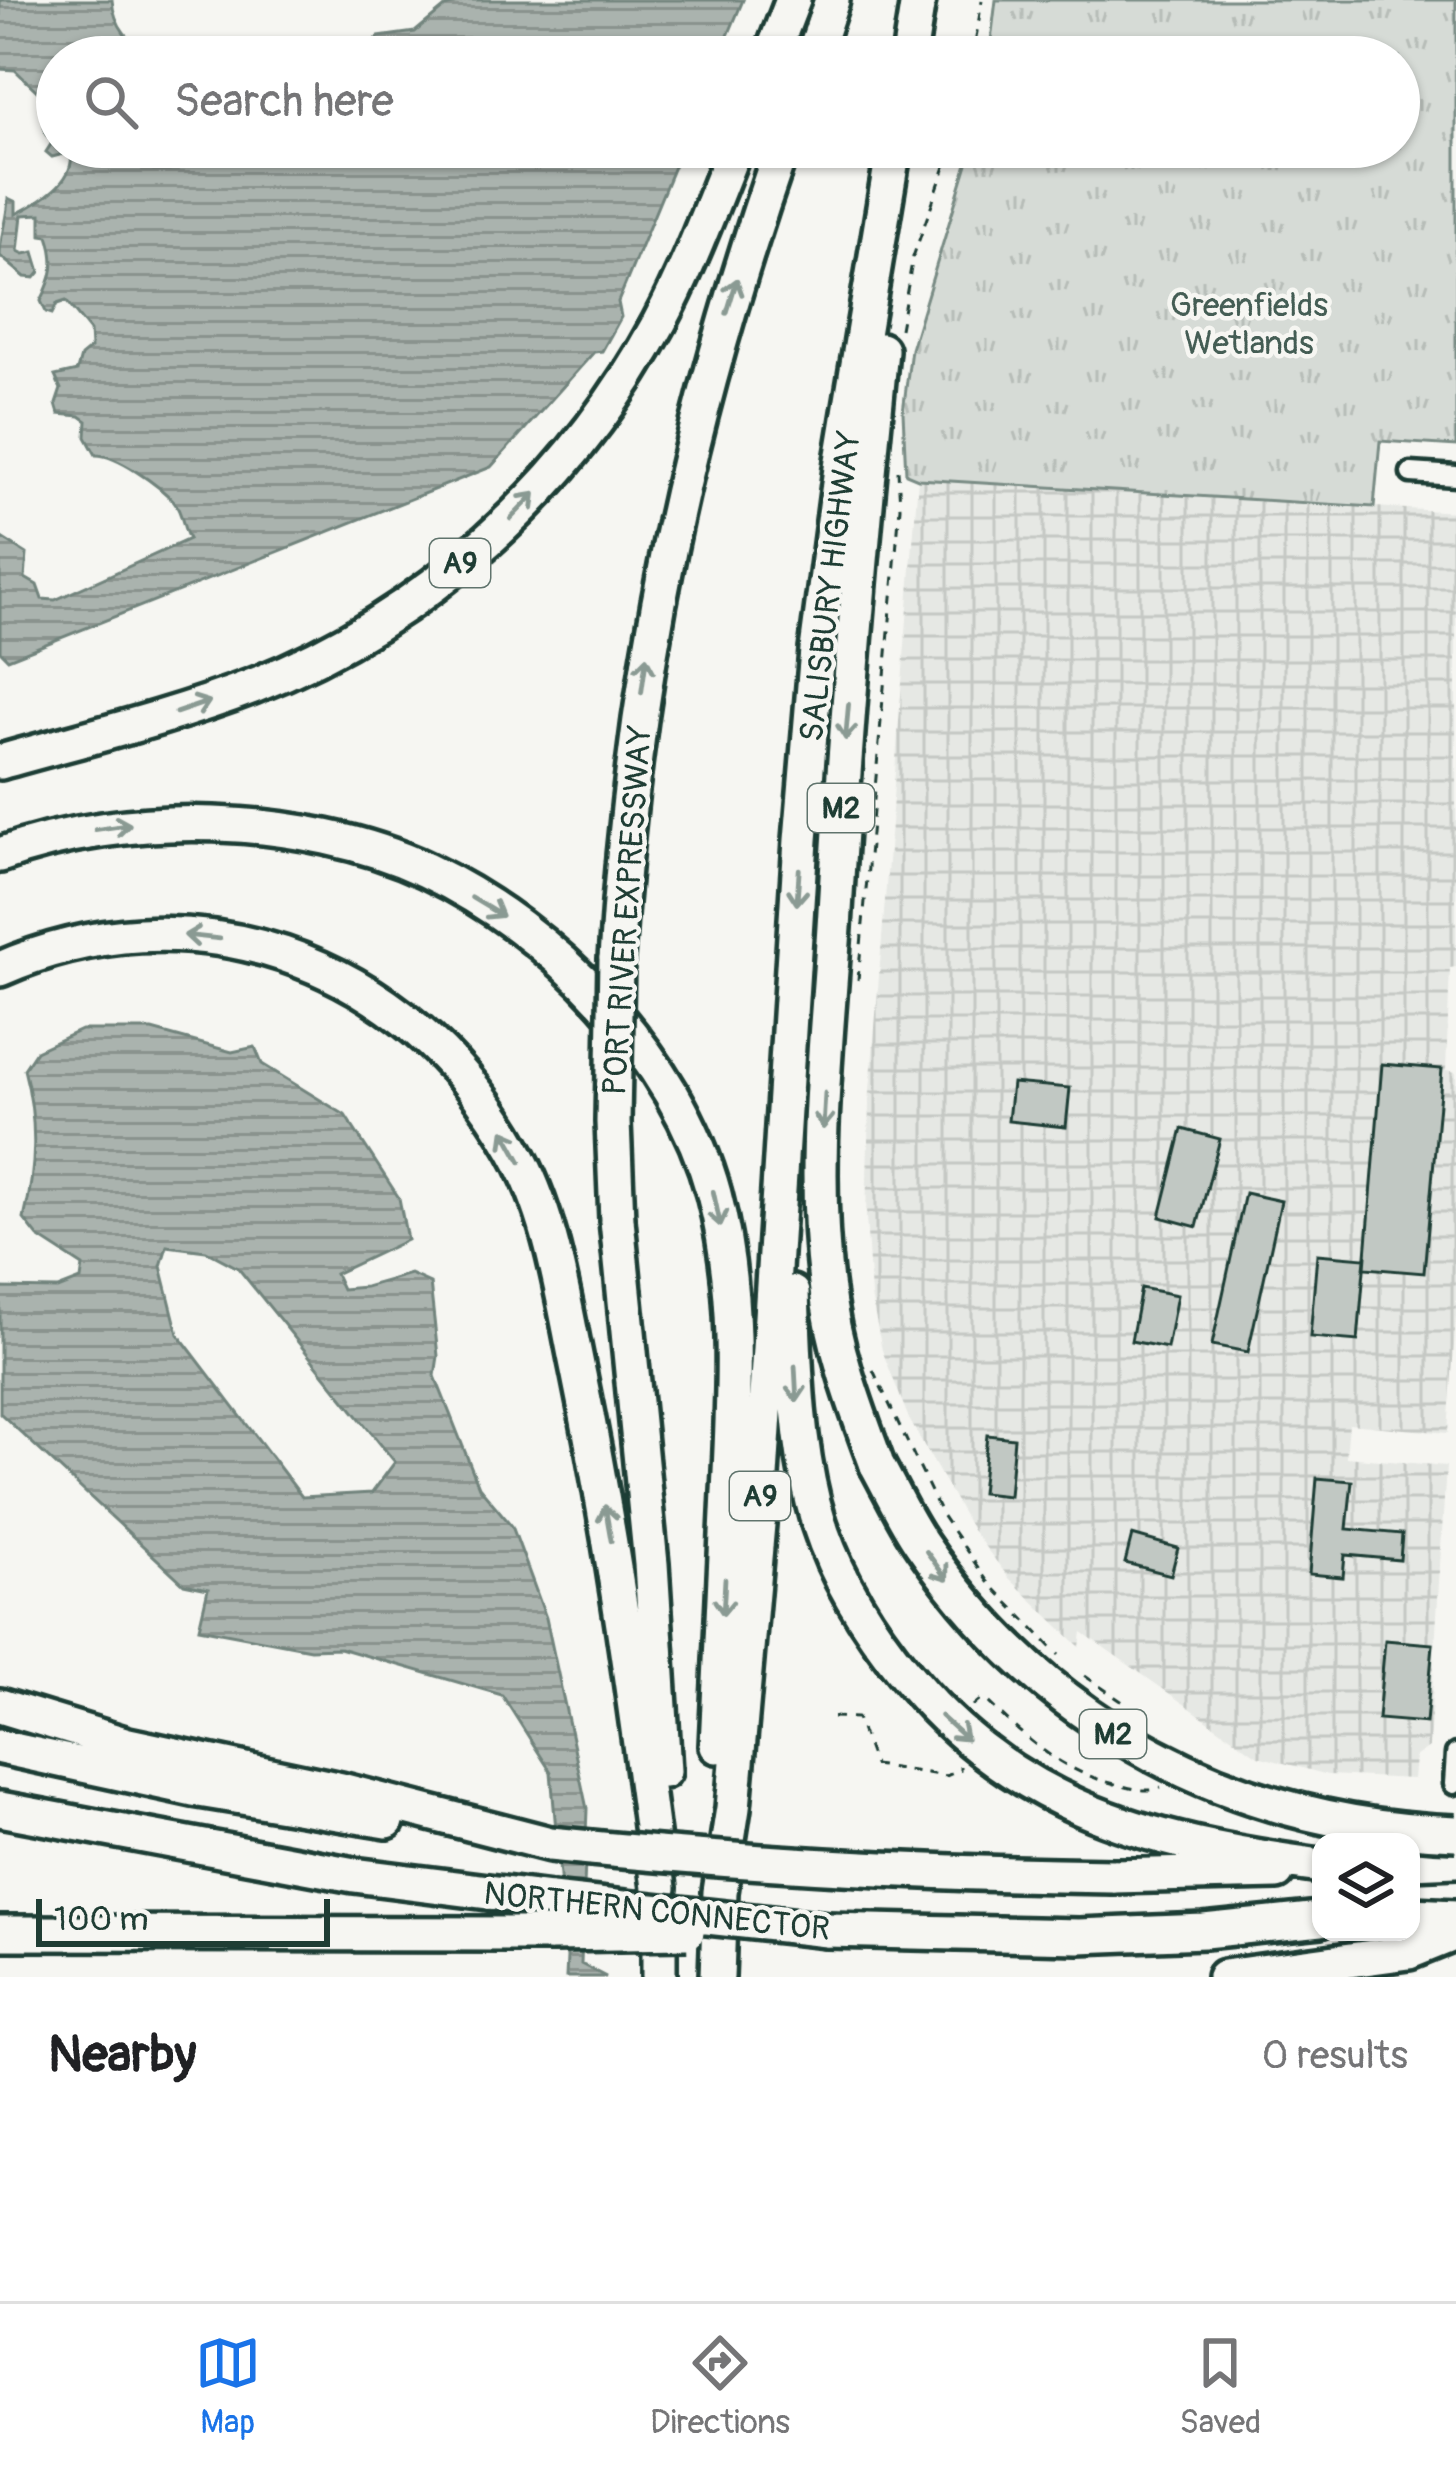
<!DOCTYPE html>
<style>
:root{--surface:#fff;--page:#f6f6f6;--text:#202124;--muted:#757577;--line:#e0e0e0;--accent:#1a73e8}
body{margin:0;font-family:Pangolin,sans-serif;background:var(--page);color:var(--text)}
.controls{position:absolute;right:36px;bottom:36px;display:grid;overflow:hidden;border-radius:24px;box-shadow:0 3px 9px #0004}
.controls button{width:108px;height:108px;display:grid;place-items:center;padding:0;border:0;border-bottom:3px solid var(--line);background:var(--surface);color:var(--text);font:60px sans-serif}
.scale{position:absolute;left:36px;bottom:30px;width:294px;box-sizing:border-box;padding-left:12px;border:6px solid #1f3d34;border-top:0;font-size:33px;line-height:42px;white-space:nowrap;color:#1f3d34;-webkit-text-stroke:9px #f6f6f2;paint-order:stroke}
.list{margin:0;padding:0;list-style:none}
h2{display:flex;justify-content:space-between;align-items:center;height:156px;margin:0;padding:0 48px;font-size:51px}
h2 small{font-size:39px;font-weight:400;color:var(--muted)}
.icon{flex:none;width:66px;height:66px;fill:none;stroke:currentColor;stroke-width:2;stroke-linecap:round;stroke-linejoin:round}
.map{position:relative;flex:none;width:1456px;height:1977px;overflow:hidden}
.search{position:absolute;background:var(--surface);box-shadow:0 3px 9px #0004;left:36px;right:36px;top:36px;height:132px;display:flex;align-items:center;gap:30px;box-sizing:border-box;padding:0 42px;border-radius:66px;color:var(--muted);font-size:45px}
.sheet{height:324px;background:var(--surface)}
nav{display:flex;justify-content:space-around;align-items:center;box-sizing:border-box;height:168px;border-top:3px solid var(--line);background:var(--surface);font-size:33px;color:var(--muted)}
nav a{display:grid;justify-items:center;gap:6px}
nav .on{color:var(--accent)}
.map>svg:first-child{display:block}
.industrial{fill:url(#industrial-grid)}
.park{fill:url(#park-tufts);stroke:#7a8c85;stroke-width:3}
.water{fill:url(#water-rules);stroke:#72847d;stroke-width:3;fill-rule:evenodd}
.building{fill:#c1c8c3;stroke:#1f3d34;stroke-width:3}
.lines{fill:none;stroke-linecap:round;stroke-linejoin:round}
.street-casing{stroke:#1f3d34;stroke-width:27}
.highway-casing{stroke:#1f3d34;stroke-width:42}
.path{stroke:#1f3d34;stroke-width:3;stroke-dasharray:9 9;stroke-linecap:butt}
.street{stroke:#f6f6f2;stroke-width:18}
.highway{stroke:#f6f6f2;stroke-width:33}
.highway-bridge-casing{stroke:#1f3d34;stroke-width:42;stroke-linecap:butt}
.highway-bridge{stroke:#f6f6f2;stroke-width:33}
.oneway{stroke:#8a9a93}
.labels{text-anchor:middle;stroke-width:9;stroke-linejoin:round;paint-order:stroke}
.shield{fill:#f6f6f2;stroke:#60746d;stroke-width:3}
.shield-label{font-size:30px;font-weight:bold;fill:#1f3d34}
.park-label{font-size:33px;fill:#445d54;stroke:#f6f6f2}
.street-label{font-size:33px;fill:#1f3d34;stroke:#f6f6f2}
</style>
<div class="map">
<svg width="1456" height="1977" viewBox="0 0 1456 1977">
<defs>
<pattern id="industrial-grid" width="8" height="8" patternUnits="userSpaceOnUse" patternTransform="scale(3)"><rect width="8" height="8" fill="#e6e8e4"/><path d="M0 4h8M4 0v8" fill="none" stroke="#c5c8c4"/></pattern>
<pattern id="park-tufts" width="24" height="20" patternUnits="userSpaceOnUse" patternTransform="scale(3)"><rect width="24" height="20" fill="#d6dbd6"/><path d="M3 7l-1-3M5 7V3M7 7l1-3M15 17l-1-3M17 17v-4M19 17l1-3" fill="none" stroke="#b7bdb8"/></pattern>
<pattern id="water-rules" width="6" height="5" patternUnits="userSpaceOnUse" patternTransform="scale(3)"><rect width="6" height="5" fill="#aab3ae"/><path d="M0 2.5h6" fill="none" stroke="#8a938e"/></pattern>
</defs>
<rect width="100%" height="100%" fill="#f6f6f2"/>
<filter id="ink" filterUnits="userSpaceOnUse"><feTurbulence type="fractalNoise" baseFrequency=".00833" numOctaves="2"/><feDisplacementMap in="SourceGraphic" scale="24" xChannelSelector="R" yChannelSelector="G"/><feConvolveMatrix kernelMatrix="1 2 1 2 8 2 1 2 1" color-interpolation-filters="sRGB"/></filter>
<g filter="url(#ink)">
<path class="industrial" d="M918,479L1456,512V967L1450,968L1446,1070L1456,1072V1316L1448,1433L1349,1424L1346,1457L1446,1466L1429,1747L1415,1757L1413,1779L1328,1775L1258,1756L1082,1632L1080,1647L1009,1578L972,1530L909,1419L882,1350L871,1296L866,1216L869,1104Z"/>
<path class="park" d="M996,0H1456V446L1380,441L1374,507L918,479L906,474L903,412L911,349L972,147H1399V57H989Z"/>
<path class="water" d="M0,0H112C114,26 130,43 151,57H57V147H682L618,302L621,317L602,351L594,352L491,467L8,659L0,651V537L27,554L25,578L37,585L42,599L55,600L189,539C182,527 183,513 174,502C159,485 117,455 96,455L86,437L87,421L80,416L59,414L56,404L61,389L55,376L77,371L81,356L91,348L90,331L66,301L57,304L52,314L46,312L41,301C53,277 57,262 48,236L41,235V214L22,215L18,251L24,254L34,252L40,272L35,278L25,277L0,256C0,235 7,219 8,198L16,202V214C40,202 76,181 71,152L52,157L46,152L53,141L46,135L41,114L50,96L38,92L15,70L0,69Z
M467,0H743L719,57H352L379,37L415,32L445,7Z
M81,1030H152L232,1052L255,1047L262,1064L345,1115L399,1198L407,1240L335,1274L342,1289L365,1287L410,1274L430,1283L438,1356L435,1376L479,1487L512,1526L546,1618L587,1809L581,1964L606,1977H566L567,1957L551,1772L502,1695L340,1648L310,1649L199,1628L208,1589L184,1584L0,1413V1288L58,1289L81,1280L83,1266L38,1237L24,1219C36,1169 38,1121 24,1069L36,1051ZM167,1246L206,1251L238,1268L395,1462L372,1493L302,1497L178,1334L161,1266Z"/>
<path class="building" d="M1382,1064L1442,1069L1424,1273L1365,1268Z
M1012,1083L1070,1088L1066,1127L1008,1121Z
M1182,1129L1220,1139L1197,1227L1160,1217Z
M1245,1193L1281,1201L1248,1352L1212,1345Z
M1317,1254L1365,1258L1358,1341L1310,1337Z
M1141,1288L1177,1295L1167,1348L1131,1341Z
M987,1435L1014,1438L1009,1496L981,1493Z
M1317,1478L1352,1481L1347,1529L1402,1534L1400,1560L1345,1555L1343,1577L1309,1574Z
M1132,1535L1178,1548L1171,1575L1125,1563Z
M1385,1640L1433,1644L1426,1723L1378,1719Z"/>
<g class="lines">
<g class="street-casing">
<path id="street" d="M1411,473L1456,476
M1454,1784L1456,1754"/>
</g>
<g class="highway-casing">
<path id="highway" d="M771,57L793,0
M813,57L832,0
M909,57L918,0
M0,762C85,738 170,718 253,686C426,618 571,486 659,323C689,267 711,206 735,147
M0,855C124,809 305,813 426,870C553,930 677,1056 714,1194C740,1292 734,1391 729,1492C725,1576 721,1661 717,1746
M616,959C634,669 686,421 782,147
M0,969C91,929 189,923 283,954C384,988 462,1057 514,1149C553,1217 563,1300 579,1375C614,1546 637,1716 659,1888
M617,1220L651,1564L664,1771
M792,1293C795,1363 796,1434 813,1502C827,1560 856,1610 891,1656C1003,1805 1144,1843 1321,1866
M877,1465C855,1406 833,1347 826,1283C811,1160 828,1034 835,911C846,724 862,537 881,350
M0,1706L128,1745L341,1790L550,1844
M0,1747L193,1789L387,1821
M0,1809L354,1875L551,1900
M1411,1862L1456,1860
M1113,1876L1277,1872
M1411,1915L1456,1917
M827,1930L1079,1936L1204,1931L1321,1919
M0,1933L551,1934
M659,1977V1907
M717,1977L720,1892L733,1808L758,1524L801,840L817,650L842,461L894,147
M1224,1977L1409,1952L1456,1933"/>
</g>
<path class="path" d="M973,57L982,0
M900,329L913,257L952,147
M858,980L900,507L898,470
M873,1370L942,1515L988,1582L1059,1655
M1085,1676L1127,1705
M973,1706L979,1701L988,1702C1027,1740 1061,1771 1115,1784C1131,1788 1145,1793 1161,1788
M833,1717L857,1718L874,1765L946,1776L960,1770V1766"/>
<use href="#street" class="street"/>
<use href="#highway" class="highway"/>
<g class="highway-bridge-casing">
<path id="highway-bridge" d="M616,959L613,1122L617,1220
M877,1465C892,1492 905,1521 922,1545C1047,1728 1236,1825 1456,1833
M550,1844C737,1863 925,1874 1113,1876
M551,1900L827,1930
M551,1934L687,1932"/>
</g>
<use href="#highway-bridge" class="highway-bridge"/>
</g>
<defs><path id="oneway-shaft" d="M-6 0H5M1.5-3L5.5 0L1.5 3" fill="none" stroke-width="1.6" stroke-linecap="round" stroke-linejoin="round" transform="scale(3)"/></defs>
<g class="oneway">
<use href="#oneway-shaft" transform="translate(732 296) rotate(-73)"/>
<use href="#oneway-shaft" transform="translate(523 506) rotate(-46)"/>
<use href="#oneway-shaft" transform="translate(644 675) rotate(-82)"/>
<use href="#oneway-shaft" transform="translate(193 707) rotate(-19)"/>
<use href="#oneway-shaft" transform="translate(847 722) rotate(95)"/>
<use href="#oneway-shaft" transform="translate(113 827) rotate(-8)"/>
<use href="#oneway-shaft" transform="translate(798 887) rotate(94)"/>
<use href="#oneway-shaft" transform="translate(487 907) rotate(31)"/>
<use href="#oneway-shaft" transform="translate(202 937) rotate(-174)"/>
<use href="#oneway-shaft" transform="translate(824 1111) rotate(93)"/>
<use href="#oneway-shaft" transform="translate(512 1146) rotate(-119)"/>
<use href="#oneway-shaft" transform="translate(717 1209) rotate(78)"/>
<use href="#oneway-shaft" transform="translate(796 1384) rotate(87)"/>
<use href="#oneway-shaft" transform="translate(608 1523) rotate(-100)"/>
<use href="#oneway-shaft" transform="translate(937 1566) rotate(54)"/>
<use href="#oneway-shaft" transform="translate(724 1597) rotate(93)"/>
<use href="#oneway-shaft" transform="translate(954 1728) rotate(42)"/>
</g>
</g>
<g class="labels">
<g class="shield">
<rect x="430" y="539" width="60" height="48" rx="9"/>
<rect x="808" y="784" width="66" height="48" rx="9"/>
<rect x="730" y="1472" width="60" height="48" rx="9"/>
<rect x="1080" y="1710" width="66" height="48" rx="9"/>
</g>
<g class="shield-label">
<text x="460" y="573">A9</text>
<text x="841" y="818">M2</text>
<text x="760" y="1506">A9</text>
<text x="1113" y="1744">M2</text>
</g>
<g class="park-label">
<text x="1249" y="316">Greenfields<tspan x="1249" dy="38">Wetlands</tspan></text>
</g>
<g class="street-label">
<text transform="translate(829 586) rotate(-83)" y="12">SALISBURY HIGHWAY</text>
<text transform="translate(626 910) rotate(-86)" y="12">PORT RIVER EXPRESSWAY</text>
<text transform="translate(657 1910) rotate(6)" y="12">NORTHERN CONNECTOR</text>
</g>
</g>
</svg>
<div class="controls">
<button><svg class="icon" aria-label="layers" viewBox="0 0 24 24"><path d="M12 4l9 5-9 5-9-5zM3 14l9 5 9-5"/></svg></button>
</div>
<div class="scale">100 m</div>
<div class="search"><svg class="icon" aria-label="search" viewBox="0 0 24 24"><circle cx="10" cy="10" r="6"/><path d="M15 15l6 6"/></svg>Search here</div>
</div>
<section class="sheet">
<h2>Nearby<small>0 results</small></h2>
<ul class="list">
</ul>
</section>
<nav>
<a class="on"><svg class="icon" aria-label="map" viewBox="0 0 24 24"><path d="M3 6l6-2 6 2 6-2v14l-6 2-6-2-6 2zM9 4v14M15 6v14"/></svg>Map</a>
<a><svg class="icon" aria-label="directions" viewBox="0 0 24 24"><path d="M12 3l9 9-9 9-9-9zM9 14v-3h6M13 9l2 2-2 2"/></svg>Directions</a>
<a><svg class="icon" aria-label="saved" viewBox="0 0 24 24"><path d="M7 4h10v16l-5-4-5 4z"/></svg>Saved</a>
</nav>
